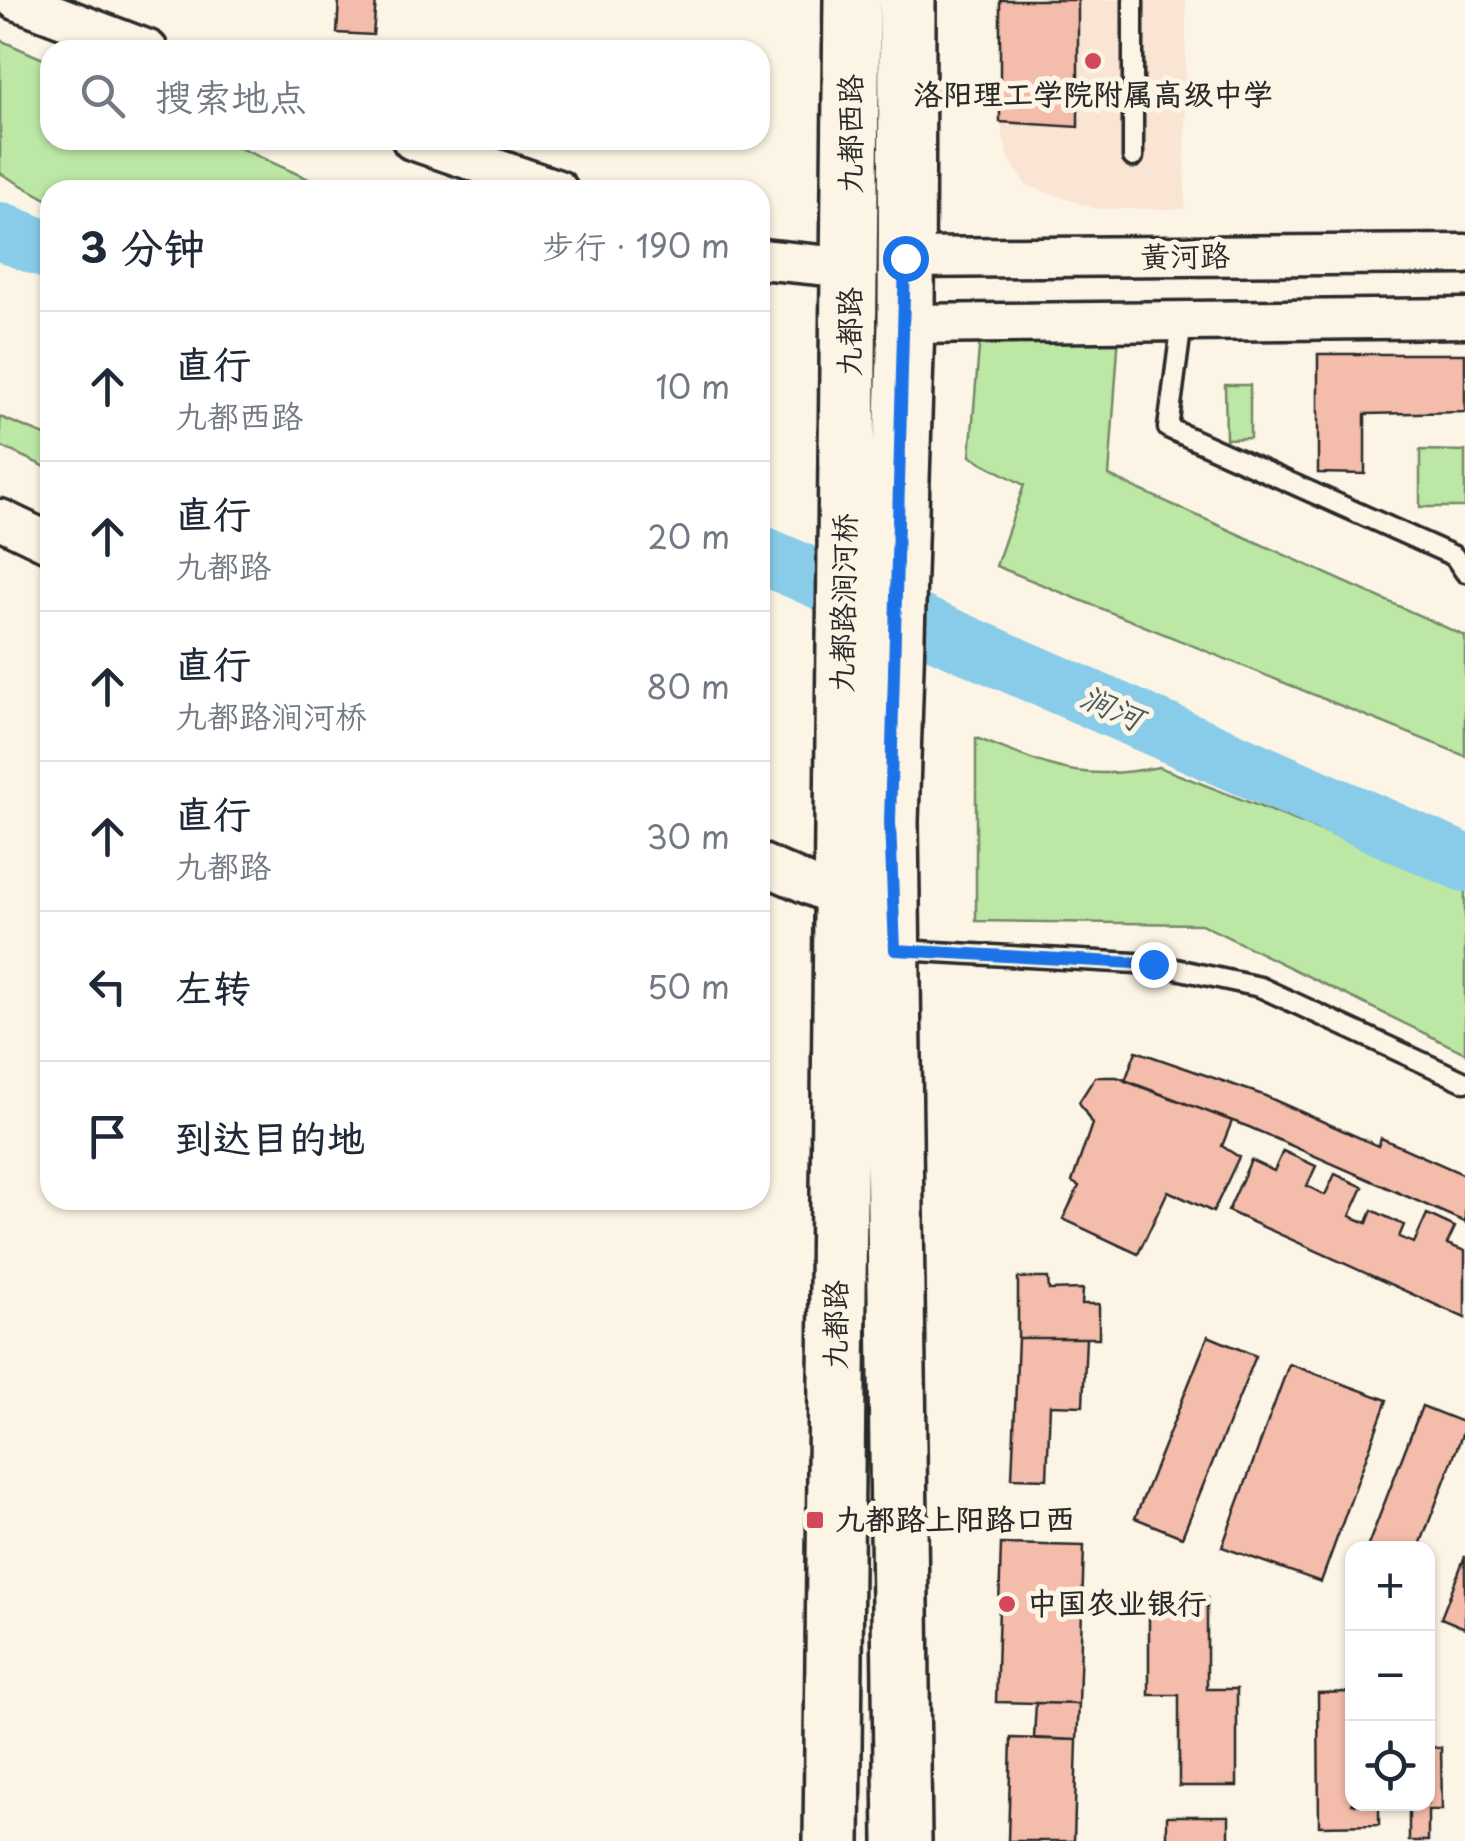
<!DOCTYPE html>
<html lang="zh">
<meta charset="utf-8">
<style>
:root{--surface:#fff;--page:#f2f2f3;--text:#1f2937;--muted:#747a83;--line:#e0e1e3}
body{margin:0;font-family:"Playpen Sans","LXGW WenKai TC",sans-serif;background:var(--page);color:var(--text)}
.controls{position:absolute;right:30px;bottom:30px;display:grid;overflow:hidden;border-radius:20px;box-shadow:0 2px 8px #0004}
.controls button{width:90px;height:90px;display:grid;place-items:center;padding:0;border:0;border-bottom:2px solid var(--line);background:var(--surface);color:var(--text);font:50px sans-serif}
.stop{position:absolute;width:30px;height:30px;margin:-22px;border:8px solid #1a73e8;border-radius:50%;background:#fff}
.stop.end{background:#1a73e8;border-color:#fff;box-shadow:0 2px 10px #0008}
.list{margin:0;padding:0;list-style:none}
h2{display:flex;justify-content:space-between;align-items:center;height:130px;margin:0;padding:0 40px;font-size:42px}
h2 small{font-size:32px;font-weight:400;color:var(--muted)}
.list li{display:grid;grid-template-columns:65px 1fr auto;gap:30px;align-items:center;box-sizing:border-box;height:150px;padding:0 40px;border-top:2px solid var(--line)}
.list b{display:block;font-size:38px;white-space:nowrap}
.list p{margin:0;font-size:32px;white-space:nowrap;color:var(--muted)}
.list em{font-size:32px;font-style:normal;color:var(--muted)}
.icon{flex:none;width:55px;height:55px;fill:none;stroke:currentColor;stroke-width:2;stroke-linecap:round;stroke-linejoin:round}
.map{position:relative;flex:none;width:1465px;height:1841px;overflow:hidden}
.search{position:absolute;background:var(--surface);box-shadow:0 2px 8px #0004;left:40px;top:40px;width:730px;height:110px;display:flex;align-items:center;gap:25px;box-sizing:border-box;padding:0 35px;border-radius:30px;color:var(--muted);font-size:38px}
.panel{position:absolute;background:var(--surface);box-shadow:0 2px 8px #0004;left:40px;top:180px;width:730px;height:1030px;border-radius:30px}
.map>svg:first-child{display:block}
.built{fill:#fae4d3}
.green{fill:#bce7a4;stroke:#748968;stroke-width:2.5}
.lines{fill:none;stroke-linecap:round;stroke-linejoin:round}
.river{stroke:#88cce9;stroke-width:58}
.building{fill:#f4bcaa;stroke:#2b2b2b;stroke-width:2.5}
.lane-casing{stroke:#2b2b2b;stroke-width:25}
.street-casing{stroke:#2b2b2b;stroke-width:45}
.primary-casing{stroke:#2b2b2b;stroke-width:62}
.lane{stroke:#fcf5e5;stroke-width:18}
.street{stroke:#fcf5e5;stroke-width:38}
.primary{stroke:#fcf5e5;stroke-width:55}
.route{stroke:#1a73e8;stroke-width:12}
.poi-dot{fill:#d1495b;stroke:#fcf5e5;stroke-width:4}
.labels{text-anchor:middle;stroke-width:10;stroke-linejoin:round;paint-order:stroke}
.poi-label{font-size:30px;font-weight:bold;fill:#2b2b2b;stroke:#fcf5e5;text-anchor:start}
.street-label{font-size:30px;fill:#2b2b2b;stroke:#fcf5e5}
.water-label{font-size:32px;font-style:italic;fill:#475b64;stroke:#fcf5e5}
</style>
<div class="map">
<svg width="1465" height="1841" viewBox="0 0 1465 1841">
<rect width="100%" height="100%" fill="#fcf5e5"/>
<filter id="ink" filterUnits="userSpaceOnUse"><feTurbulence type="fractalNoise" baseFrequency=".01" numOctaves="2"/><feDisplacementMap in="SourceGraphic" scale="20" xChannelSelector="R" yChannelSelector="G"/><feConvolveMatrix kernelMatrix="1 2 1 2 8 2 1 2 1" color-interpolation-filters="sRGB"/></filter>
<g filter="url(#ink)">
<path class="built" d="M1000,0H1186L1185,209H1096L1026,185L1008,157L1000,122Z"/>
<path class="green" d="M0,40L50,62V140H222L333,190H50V201L0,173Z
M1119,334L1109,476L1465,636V756L996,566L1024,485L970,456L980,336Z
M1225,385H1250V438L1226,439Z
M0,417L50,437V469L0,446Z
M1420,450L1465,451V507H1420Z
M976,738C1051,766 1077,783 1159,767L1465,887V1053L1201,924L976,921Z"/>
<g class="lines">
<path class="river" d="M0,231L50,251
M760,554L1465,863"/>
</g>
<path class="building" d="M339,0H376L373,35L337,33Z
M1000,0H1078V127L1000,122Z
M1318,354H1465V412L1365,414V474L1318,473Z
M1136,1051L1263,1095L1378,1146L1381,1138L1465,1175V1222L1249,1127L1125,1081Z
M1095,1077H1117L1232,1121L1222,1146L1239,1157L1213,1212L1168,1191L1138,1254L1063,1219L1079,1186L1072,1182L1092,1124L1079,1102Z
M1283,1151L1316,1166L1307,1186L1325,1195L1335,1174L1363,1187L1350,1216L1367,1223L1372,1210L1404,1225L1399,1237L1414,1243L1427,1214L1455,1227L1447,1244L1465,1251V1318L1228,1211L1251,1160L1274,1171Z
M1018,1278H1048L1049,1290L1083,1289L1082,1304H1099V1338H1018Z
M1208,1336L1256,1356L1182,1537L1135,1518Z
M1018,1338H1086L1083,1406L1050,1405L1047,1479L1012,1478Z
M1289,1364L1387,1400L1321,1582L1222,1547Z
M1422,1406L1465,1423V1427L1419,1548H1367Z
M1001,1544L1084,1546L1079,1704L996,1702Z
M1465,1556V1628L1441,1618Z
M1149,1598H1207V1689H1237V1786H1179V1695H1149Z
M1352,1692V1804H1379V1825L1319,1826L1318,1693Z
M1036,1703L1079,1704L1077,1740L1034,1738Z
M1011,1738L1077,1740L1074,1841H1008Z
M1428,1747H1441L1442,1810H1428V1841H1409V1804H1428Z
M1167,1816H1229V1841H1167Z"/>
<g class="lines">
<g class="lane-casing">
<path id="lane" d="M1133,0V157
M1182,322L1168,428L1454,556L1465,572
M900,950L1153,964L1260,987L1465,1082"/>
</g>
<g class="street-casing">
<path id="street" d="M16,0L148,50
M412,140L558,190
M905,258L1465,254
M760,259L850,268
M906,324L1465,318
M0,519L50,543
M760,863L839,898"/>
</g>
<g class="primary-casing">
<path id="primary" d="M832,1841L852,0
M903,1841L890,822L906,324L907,0"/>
</g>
<use href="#lane" class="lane"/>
<use href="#street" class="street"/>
<use href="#primary" class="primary"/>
</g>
</g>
<g class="lines" filter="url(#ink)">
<path class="route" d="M905,258L890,822L895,950L1153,964"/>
</g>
<g class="poi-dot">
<circle cx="1093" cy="61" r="10"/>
<rect x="805" y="1510" width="20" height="20" rx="5"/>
<circle cx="1007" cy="1604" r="10"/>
</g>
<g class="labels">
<g class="poi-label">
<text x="1093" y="105" text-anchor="middle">洛阳理工学院附属高级中学</text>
<text x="835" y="1530">九都路上阳路口西</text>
<text x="1027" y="1614">中国农业银行</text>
</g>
<g class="street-label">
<text transform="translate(851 134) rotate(-90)" y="10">九都西路</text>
<text transform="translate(1185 257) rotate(-1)" y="10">黄河路</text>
<text transform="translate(850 332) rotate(-90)" y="10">九都路</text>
<text transform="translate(844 603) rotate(-89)" y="10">九都路涧河桥</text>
<text transform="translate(836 1325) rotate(-90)" y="10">九都路</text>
</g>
<g class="water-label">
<text transform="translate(1112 708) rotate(24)" y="11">涧河</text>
</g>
</g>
</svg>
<div class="controls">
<button>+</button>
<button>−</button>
<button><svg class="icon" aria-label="locate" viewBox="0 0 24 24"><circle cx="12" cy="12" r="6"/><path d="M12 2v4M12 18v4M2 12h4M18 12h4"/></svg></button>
</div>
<div class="stop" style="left:905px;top:258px"></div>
<div class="stop end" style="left:1153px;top:964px"></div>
<div class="search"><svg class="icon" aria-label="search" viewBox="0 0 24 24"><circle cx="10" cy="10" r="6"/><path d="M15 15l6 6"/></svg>搜索地点</div>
<section class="panel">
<h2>3 分钟<small>步行 · 190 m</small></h2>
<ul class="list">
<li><svg class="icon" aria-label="ahead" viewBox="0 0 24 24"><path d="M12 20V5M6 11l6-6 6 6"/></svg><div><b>直行</b><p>九都西路</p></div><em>10 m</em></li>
<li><svg class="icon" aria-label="ahead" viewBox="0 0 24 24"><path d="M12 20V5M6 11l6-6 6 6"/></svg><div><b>直行</b><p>九都路</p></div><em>20 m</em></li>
<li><svg class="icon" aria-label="ahead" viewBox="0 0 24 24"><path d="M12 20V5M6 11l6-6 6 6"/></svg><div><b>直行</b><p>九都路涧河桥</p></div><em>80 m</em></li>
<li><svg class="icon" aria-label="ahead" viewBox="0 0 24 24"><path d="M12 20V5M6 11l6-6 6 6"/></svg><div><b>直行</b><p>九都路</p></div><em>30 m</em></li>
<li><svg class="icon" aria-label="left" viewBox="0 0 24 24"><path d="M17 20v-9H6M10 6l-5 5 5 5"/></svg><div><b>左转</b></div><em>50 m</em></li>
<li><svg class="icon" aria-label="arrive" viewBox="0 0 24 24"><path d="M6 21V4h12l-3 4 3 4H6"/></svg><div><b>到达目的地</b></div></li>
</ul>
</section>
</div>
